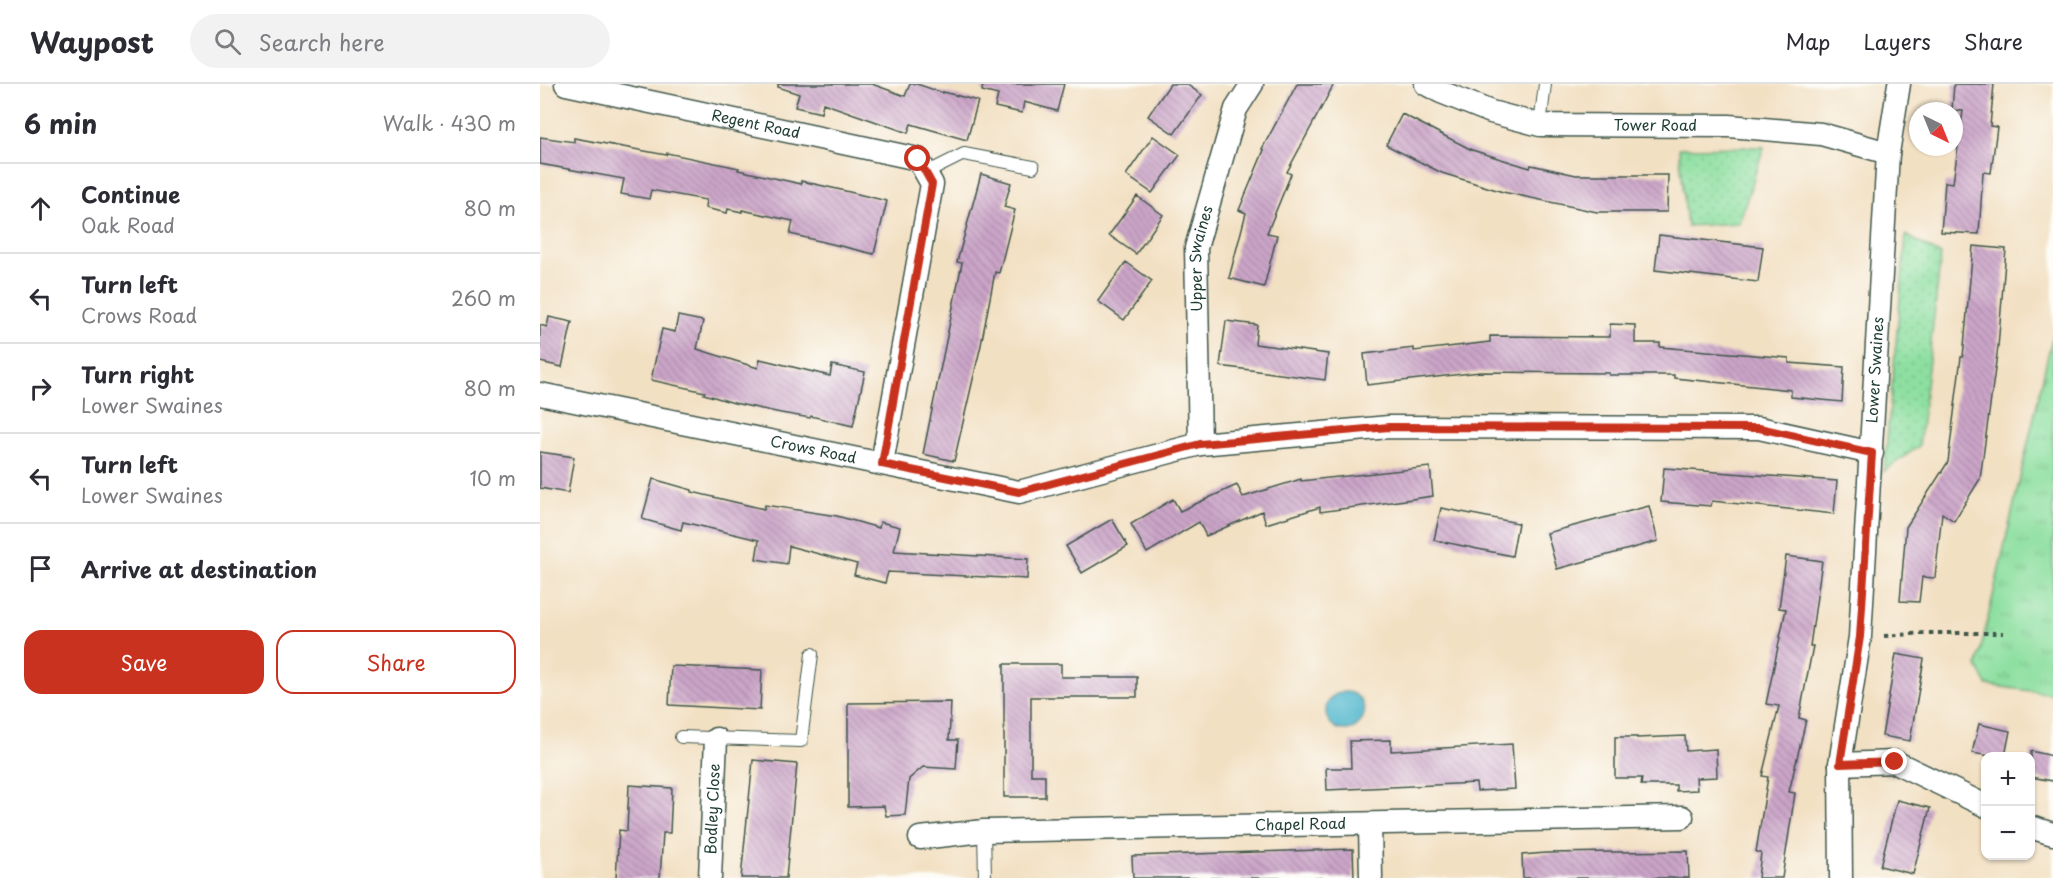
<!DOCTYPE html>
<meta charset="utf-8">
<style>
:root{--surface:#fff;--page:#f2f2f3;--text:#2b2b33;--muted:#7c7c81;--line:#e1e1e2;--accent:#c8321e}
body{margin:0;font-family:"Playpen Sans",sans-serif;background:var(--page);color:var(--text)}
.controls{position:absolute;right:18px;bottom:18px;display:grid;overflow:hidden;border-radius:12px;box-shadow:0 2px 4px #0004}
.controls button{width:54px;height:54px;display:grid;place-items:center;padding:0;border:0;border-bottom:2px solid var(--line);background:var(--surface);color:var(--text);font:30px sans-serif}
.compass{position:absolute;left:1369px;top:18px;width:54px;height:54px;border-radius:50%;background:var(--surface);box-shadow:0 2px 4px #0004;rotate:137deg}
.stop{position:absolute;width:18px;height:18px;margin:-14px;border:4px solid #c8321e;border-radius:50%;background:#fff}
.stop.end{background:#c8321e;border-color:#fff;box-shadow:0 2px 6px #0008}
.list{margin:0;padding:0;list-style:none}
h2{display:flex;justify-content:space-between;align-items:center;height:78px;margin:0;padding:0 24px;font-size:26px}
h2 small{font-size:20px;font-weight:400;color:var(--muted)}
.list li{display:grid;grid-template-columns:39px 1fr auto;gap:18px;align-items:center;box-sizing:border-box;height:90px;padding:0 24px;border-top:2px solid var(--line)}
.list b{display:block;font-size:22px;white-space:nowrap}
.list p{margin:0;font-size:20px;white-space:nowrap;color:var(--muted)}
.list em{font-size:20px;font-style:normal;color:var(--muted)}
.actions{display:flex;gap:12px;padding:18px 24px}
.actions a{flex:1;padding:14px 0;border:2px solid var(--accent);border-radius:18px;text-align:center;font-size:21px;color:var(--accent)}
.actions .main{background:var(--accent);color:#fff}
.icon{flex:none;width:33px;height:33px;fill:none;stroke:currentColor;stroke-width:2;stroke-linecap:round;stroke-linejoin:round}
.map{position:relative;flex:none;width:1513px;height:794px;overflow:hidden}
header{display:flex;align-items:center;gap:36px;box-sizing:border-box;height:84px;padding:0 30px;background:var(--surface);border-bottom:2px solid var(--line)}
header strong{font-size:28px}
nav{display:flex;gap:33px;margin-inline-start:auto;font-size:21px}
.search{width:420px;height:54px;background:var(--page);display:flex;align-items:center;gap:15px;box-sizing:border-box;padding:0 21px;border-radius:33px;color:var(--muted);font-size:22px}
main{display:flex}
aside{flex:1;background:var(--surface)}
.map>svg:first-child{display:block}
.grass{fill:url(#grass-dots);stroke:#568e6a;stroke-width:1.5}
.park{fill:url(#park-tufts);stroke:#568e6a;stroke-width:1.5}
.water{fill:#4eb6cd;stroke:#367a80;stroke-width:1.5}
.building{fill:url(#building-back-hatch)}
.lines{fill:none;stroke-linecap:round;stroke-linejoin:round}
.lane-casing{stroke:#3f5549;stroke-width:14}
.street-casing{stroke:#3f5549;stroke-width:25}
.path{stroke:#3f5549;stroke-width:4;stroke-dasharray:4.5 4.5;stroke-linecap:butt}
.lane{stroke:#fff;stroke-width:12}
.street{stroke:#fff;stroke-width:22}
.route{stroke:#c8321e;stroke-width:8}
.labels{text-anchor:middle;stroke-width:5;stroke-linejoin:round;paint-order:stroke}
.street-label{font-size:15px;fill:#1f3d34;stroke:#fdfcf7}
</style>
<header>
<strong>Waypost</strong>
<div class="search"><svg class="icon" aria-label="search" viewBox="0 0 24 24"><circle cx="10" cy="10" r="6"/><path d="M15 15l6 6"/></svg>Search here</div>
<nav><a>Map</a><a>Layers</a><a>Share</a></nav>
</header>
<main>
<aside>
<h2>6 min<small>Walk · 430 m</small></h2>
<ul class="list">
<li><svg class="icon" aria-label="ahead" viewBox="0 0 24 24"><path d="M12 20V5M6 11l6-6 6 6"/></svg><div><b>Continue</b><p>Oak Road</p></div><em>80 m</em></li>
<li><svg class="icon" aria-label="left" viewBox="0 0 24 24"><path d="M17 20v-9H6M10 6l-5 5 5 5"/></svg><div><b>Turn left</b><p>Crows Road</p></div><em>260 m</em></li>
<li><svg class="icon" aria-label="right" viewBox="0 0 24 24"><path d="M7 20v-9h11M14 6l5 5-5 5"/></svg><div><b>Turn right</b><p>Lower Swaines</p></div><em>80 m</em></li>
<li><svg class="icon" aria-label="left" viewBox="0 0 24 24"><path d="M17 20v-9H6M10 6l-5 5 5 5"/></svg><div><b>Turn left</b><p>Lower Swaines</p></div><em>10 m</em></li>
<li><svg class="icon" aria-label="arrive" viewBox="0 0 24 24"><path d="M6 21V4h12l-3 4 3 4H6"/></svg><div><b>Arrive at destination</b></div></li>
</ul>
<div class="actions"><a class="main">Save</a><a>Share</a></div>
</aside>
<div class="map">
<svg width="1513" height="794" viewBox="0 0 1513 794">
<defs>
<pattern id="grass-dots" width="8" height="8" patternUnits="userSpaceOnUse" patternTransform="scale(1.5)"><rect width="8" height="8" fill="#8ddfa0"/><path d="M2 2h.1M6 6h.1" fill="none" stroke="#79c08a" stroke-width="1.8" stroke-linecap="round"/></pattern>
<pattern id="park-tufts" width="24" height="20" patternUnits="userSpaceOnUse" patternTransform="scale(1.5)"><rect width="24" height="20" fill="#8ddfa0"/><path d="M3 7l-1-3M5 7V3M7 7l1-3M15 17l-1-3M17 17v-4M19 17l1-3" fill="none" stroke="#79c08a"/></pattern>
<pattern id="building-back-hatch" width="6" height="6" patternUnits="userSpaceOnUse" patternTransform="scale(1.5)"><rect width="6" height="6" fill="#cca5c9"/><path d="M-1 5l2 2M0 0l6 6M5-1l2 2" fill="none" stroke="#a588a4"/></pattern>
</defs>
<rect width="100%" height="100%" fill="#fdfcf7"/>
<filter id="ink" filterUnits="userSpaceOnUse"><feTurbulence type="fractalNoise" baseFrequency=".0167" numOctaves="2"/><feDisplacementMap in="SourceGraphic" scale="12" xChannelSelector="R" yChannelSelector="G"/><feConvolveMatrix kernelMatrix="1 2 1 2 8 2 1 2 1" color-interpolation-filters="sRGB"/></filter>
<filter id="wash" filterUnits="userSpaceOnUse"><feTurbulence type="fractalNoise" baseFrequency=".008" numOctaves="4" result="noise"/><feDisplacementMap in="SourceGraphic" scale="24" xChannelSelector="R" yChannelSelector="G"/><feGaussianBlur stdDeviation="1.35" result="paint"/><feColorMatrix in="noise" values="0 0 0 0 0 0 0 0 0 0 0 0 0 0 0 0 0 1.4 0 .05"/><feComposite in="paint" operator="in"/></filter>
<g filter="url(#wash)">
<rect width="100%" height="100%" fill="#f2e0c3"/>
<path class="grass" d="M1224,63L1199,139L1147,142L1139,64Z
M1366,151L1401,171L1379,362L1341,389L1344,387Z"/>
<path class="park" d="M1513,249V610L1447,601L1437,582Z"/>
<path class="water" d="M786 627a19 19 0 1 1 38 0a19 19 0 1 1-38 0Z"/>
<g id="blocks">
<path class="building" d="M238,0H332L365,12L370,0H377L403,9V8L438,17L427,56L371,40L368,49L283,19L281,29L255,23L259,10L238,3Z
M443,0H524L517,27L484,18L482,29L455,23L458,11L442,7Z
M630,0H646L662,11L634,50L608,32Z
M757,0H794L747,88L751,90L727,149L737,151L724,203L689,194L706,129L699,126L724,66L722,65Z
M1414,0H1454L1450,42L1457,43L1451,89L1443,88L1439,150L1401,148L1405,98L1413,99L1423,27L1412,26Z
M862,30L932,66L990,84L991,81L1036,91H1128L1127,128H1057L963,108L902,89L846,61Z
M613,52L640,71L612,109L586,91Z
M0,53L34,58V54L126,71L127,69L199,84L198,86L261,100V97L297,105L347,117L334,170L250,150L253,137L202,126V128L188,125L187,129L165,124L166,116L111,106L109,115L81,110L84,95L0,80Z
M441,90L471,99L464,123L475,126L459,189L455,188L441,261L414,377L383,370L422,179L417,178Z
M597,112L623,131L596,170L569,151Z
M1119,151L1223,163L1218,198L1115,186Z
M1433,162L1466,165L1458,263L1440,395L1414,437L1402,429L1395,494L1382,493L1379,518L1360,517L1366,443L1408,378L1421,273H1423Z
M586,178L612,197L584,236L558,217Z
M138,232L163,237L157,265L218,284L220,275L290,292L292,281L325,288L313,342L271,332L270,334L241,329L194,319L164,310L165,308L111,296L122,245L135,248Z
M9,233L32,238L22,283L0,278V241L7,243Z
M686,237L717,241L715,260L788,270L785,296L680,282Z
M1070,240L1095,241V259H1120V263L1249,274V279L1304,283L1302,318L1251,313V306L1134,294V291H1069V289L940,288L827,301L824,270L874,264V267L950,258V252L1070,253Z
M0,368L34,373L28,409L0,404Z
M890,383L893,412L780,428V423L726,440L722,427L666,452L659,438L607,469L591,440L633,415L640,427L697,401L703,413L761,395V397Z
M1124,384L1297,397L1294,430L1172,417L1171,422L1121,418Z
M113,395L152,406V408L224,425L225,421L297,432L339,444L340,438L360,443L354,467L488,475L487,495L348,488L345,499L314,491L317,480L249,462L247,480L216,475L219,456L143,438L141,446L102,435Z
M1109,422L1118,457L1017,485L1007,449Z
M901,424L978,439L972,472L894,456Z
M572,435L588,462L542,489L526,462Z
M1246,472L1282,477L1270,562H1273L1259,634L1266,636L1249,708L1255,709L1242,794H1218L1221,769L1216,768L1228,693L1222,692L1239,622L1226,620L1246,525L1239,524Z
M1356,570L1384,575L1370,657L1342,652Z
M464,580H521V593H597V613H491V691H505V713H464Z
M131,582L222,586L220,626L129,621Z
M411,618L409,656H418L416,685L383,683L369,695L365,731L346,732L344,722L308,723V619Z
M1439,640L1470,647L1465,672H1450L1432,669Z
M1145,652L1146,667L1176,665L1177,693L1156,694L1157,706L1136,707V701H1101L1102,694H1075V653H1097V654Z
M851,656V667L972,660L975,705L937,707L936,699L787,706L786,684H811L810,657Z
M1491,667L1513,672V697L1491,693Z
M213,676L257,680L246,794H201Z
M89,701L132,704L130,749H123L120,794H76L79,746L87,747Z
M1357,716L1390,724L1373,790L1340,782Z
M813,765L814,794H593L592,772Z
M1148,767L1149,794H983L982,771L1006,769Z"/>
</g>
</g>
<g filter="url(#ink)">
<use href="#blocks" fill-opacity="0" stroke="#3f5549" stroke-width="1.5"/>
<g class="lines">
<g class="lane-casing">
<path id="lane" d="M1000,41L1005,0
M386,89L424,70L493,83
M141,653L261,657L272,570
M444,747L445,794"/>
</g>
<g class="street-casing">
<g id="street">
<path id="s1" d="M26,0L378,75L392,100L342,379"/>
<path id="s2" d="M886,0L901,8L951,28L1000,41L1189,42L1281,50L1348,69"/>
<path id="s3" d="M0,310L479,408L660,360L849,343L1219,344L1332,369"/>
<path id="s4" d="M660,360L656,164L696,25L712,0"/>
<path d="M1300,680L1355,678L1446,722"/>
<path d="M830,740L831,794"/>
<path d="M1490,743L1513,750"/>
<path id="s5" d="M380,754L444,747L1142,733"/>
<path id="s6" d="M170,794L176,655"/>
<path id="s7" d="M1301,794L1300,680L1320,553L1348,69L1359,0"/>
</g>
</g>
<path class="path" d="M1344,552L1386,549H1463"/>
<use href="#lane" class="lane"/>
<use href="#street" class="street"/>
</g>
</g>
<g class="lines" filter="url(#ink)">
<path class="route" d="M378,75L392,100L342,380L479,408L660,360L849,343L1219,344L1332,369L1320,553L1300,680L1355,678"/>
</g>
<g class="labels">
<g class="street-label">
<text dy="5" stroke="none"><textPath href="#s1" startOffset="194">Regent Road</textPath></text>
<text dy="5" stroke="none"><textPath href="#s2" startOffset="237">Tower Road</textPath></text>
<text dy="5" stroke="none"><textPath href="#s4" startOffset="186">Upper Swaines</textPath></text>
<text dy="5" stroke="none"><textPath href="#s7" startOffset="510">Lower Swaines</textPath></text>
<text dy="5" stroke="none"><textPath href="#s3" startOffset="279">Crows Road</textPath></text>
<text dy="5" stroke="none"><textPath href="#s6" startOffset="69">Bodley Close</textPath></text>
<text dy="5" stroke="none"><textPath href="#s5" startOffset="381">Chapel Road</textPath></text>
</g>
</g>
</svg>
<div class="controls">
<button>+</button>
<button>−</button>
</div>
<svg class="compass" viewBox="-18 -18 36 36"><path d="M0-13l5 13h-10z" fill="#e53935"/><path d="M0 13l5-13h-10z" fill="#7c7c81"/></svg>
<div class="stop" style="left:378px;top:75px"></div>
<div class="stop end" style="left:1355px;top:678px"></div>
</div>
</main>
